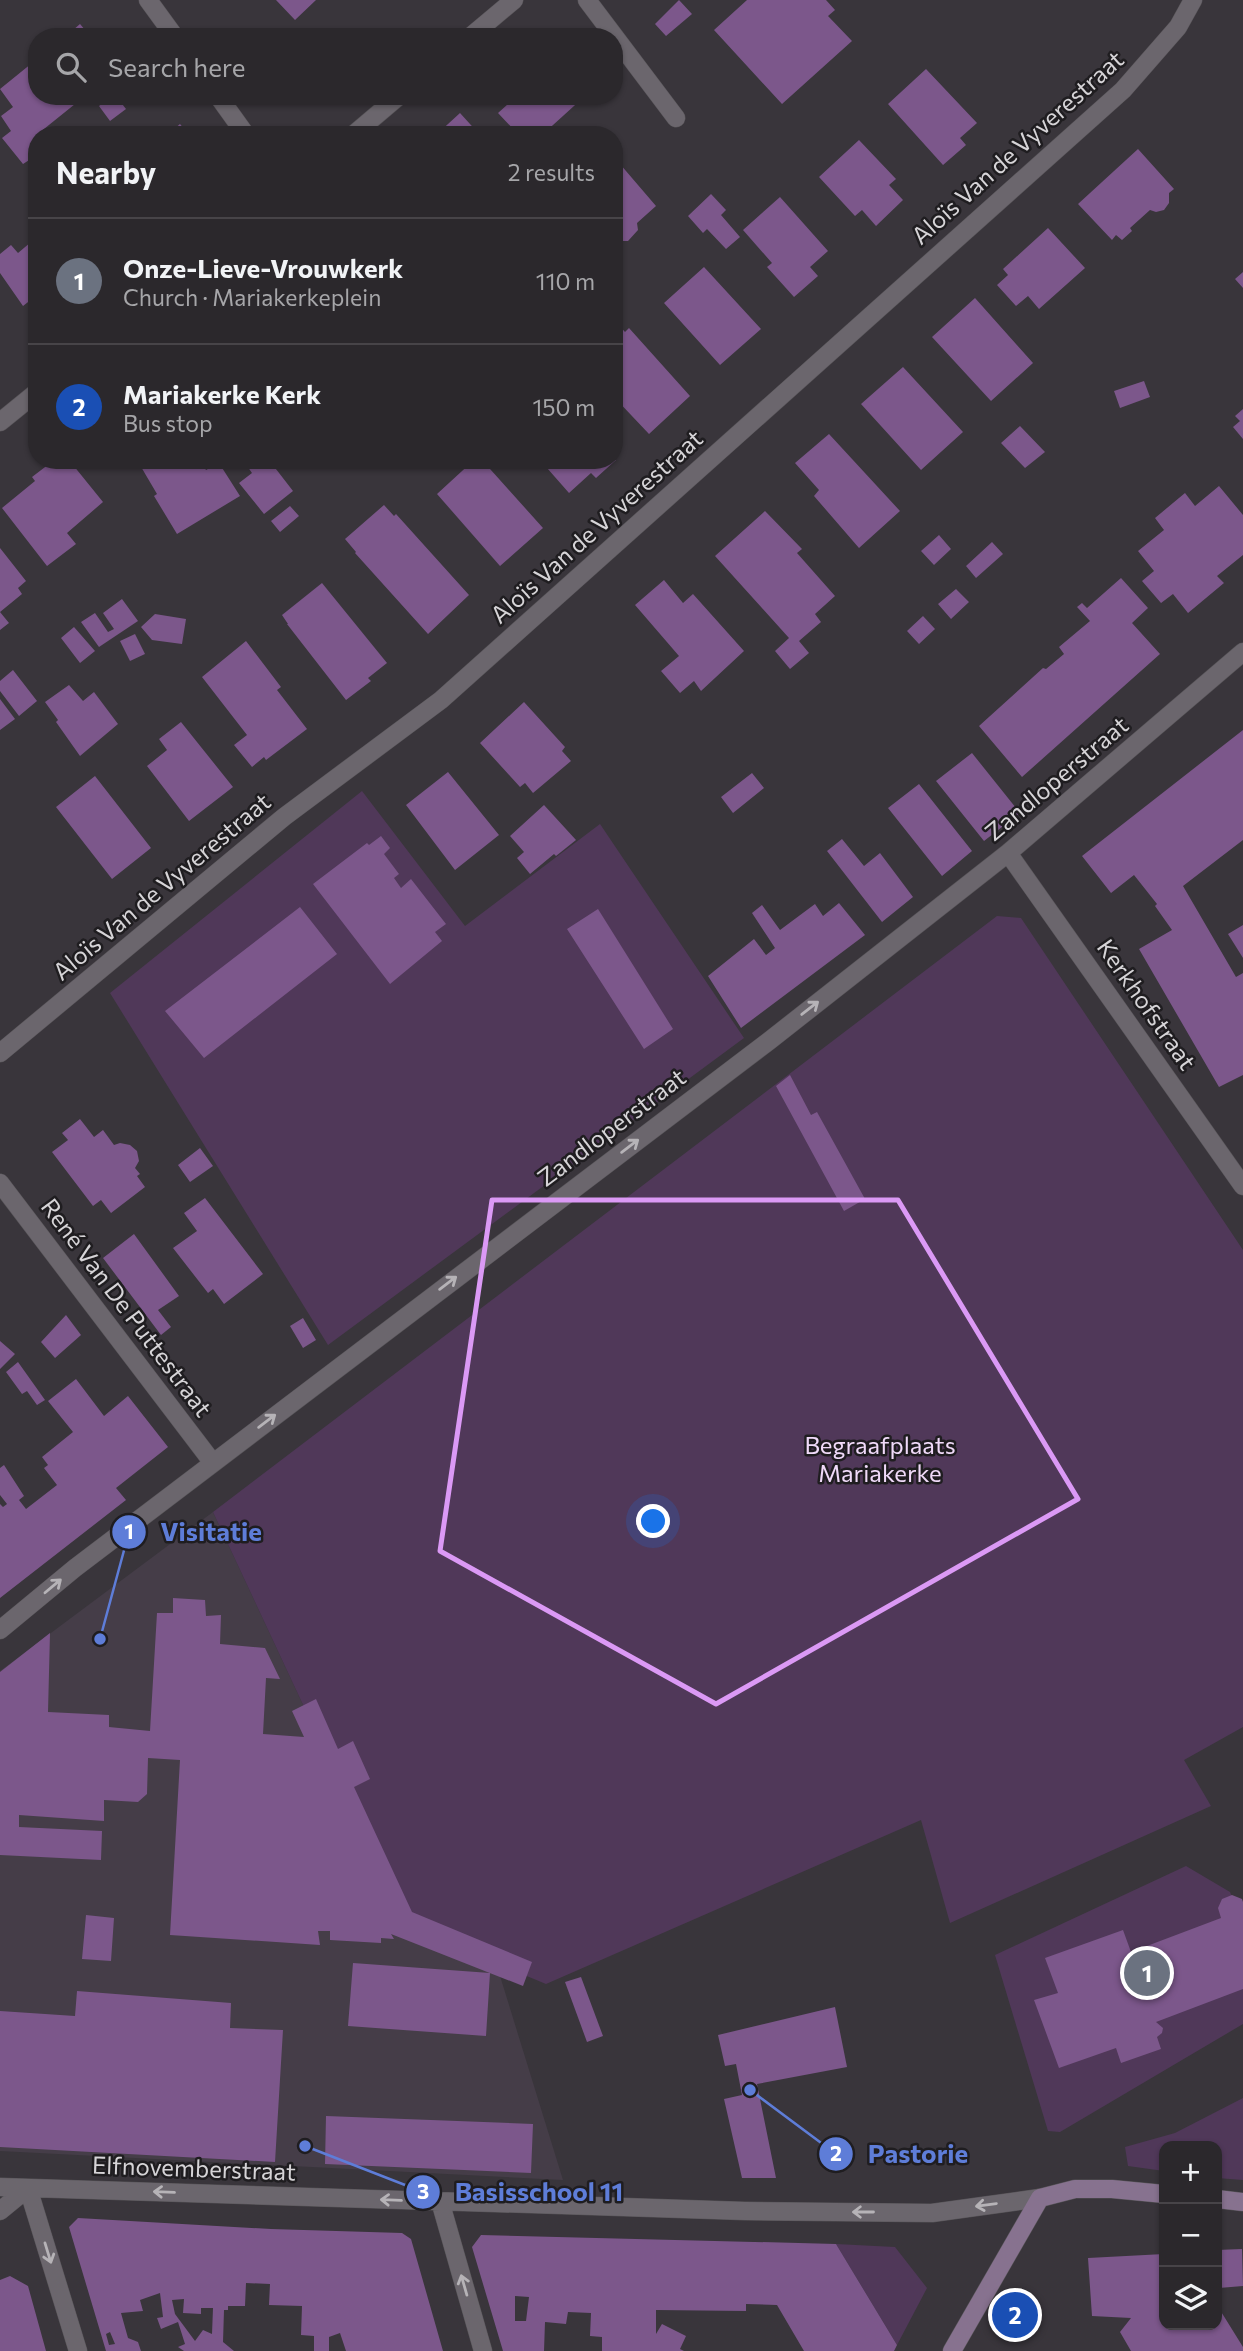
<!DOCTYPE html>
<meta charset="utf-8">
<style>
:root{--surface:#2b282c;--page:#333034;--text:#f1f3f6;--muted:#a6a6a9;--line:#474448;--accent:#db99f5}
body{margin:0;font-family:Commissioner,sans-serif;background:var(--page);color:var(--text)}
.controls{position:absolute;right:21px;bottom:21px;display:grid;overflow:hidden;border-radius:14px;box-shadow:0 2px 5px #0004}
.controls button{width:63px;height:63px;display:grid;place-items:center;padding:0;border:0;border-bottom:2px solid var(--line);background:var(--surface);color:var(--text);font:35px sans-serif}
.you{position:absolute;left:654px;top:1522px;width:24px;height:24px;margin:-18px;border:5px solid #fff;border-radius:50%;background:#1a73e8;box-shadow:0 0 0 10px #1a73e833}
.badge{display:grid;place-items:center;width:46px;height:46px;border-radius:50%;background:var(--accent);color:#fff;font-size:23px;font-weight:700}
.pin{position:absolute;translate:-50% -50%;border:4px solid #fff;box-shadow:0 2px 7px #0006}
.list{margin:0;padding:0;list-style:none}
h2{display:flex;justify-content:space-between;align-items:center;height:91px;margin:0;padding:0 28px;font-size:30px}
h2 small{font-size:23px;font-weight:400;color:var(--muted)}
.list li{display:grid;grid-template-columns:46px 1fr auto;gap:21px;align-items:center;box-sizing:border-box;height:126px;padding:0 28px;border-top:2px solid var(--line)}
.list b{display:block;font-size:26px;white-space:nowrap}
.list p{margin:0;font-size:23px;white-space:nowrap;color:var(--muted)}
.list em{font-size:23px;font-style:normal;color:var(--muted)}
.icon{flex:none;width:38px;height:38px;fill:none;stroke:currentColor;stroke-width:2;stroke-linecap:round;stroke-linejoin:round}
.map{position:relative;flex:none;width:1243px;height:2351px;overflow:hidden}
.search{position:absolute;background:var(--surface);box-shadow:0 2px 5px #0004;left:28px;top:28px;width:595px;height:77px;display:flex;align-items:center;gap:18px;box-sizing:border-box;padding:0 24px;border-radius:28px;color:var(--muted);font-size:26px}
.panel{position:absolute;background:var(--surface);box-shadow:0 2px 5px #0004;left:28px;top:126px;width:595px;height:343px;border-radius:28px}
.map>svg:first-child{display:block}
.built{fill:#453d48}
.green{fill:#503859}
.building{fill:#7c578b;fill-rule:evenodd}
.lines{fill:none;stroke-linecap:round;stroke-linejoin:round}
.street-casing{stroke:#575458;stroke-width:19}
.secondary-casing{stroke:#575458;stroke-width:19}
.street{stroke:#6b666d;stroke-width:18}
.secondary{stroke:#87728f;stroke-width:18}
.oneway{stroke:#b6b3b7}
.marked{fill:none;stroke:#db99f5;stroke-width:5;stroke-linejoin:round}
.labels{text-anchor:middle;stroke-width:5;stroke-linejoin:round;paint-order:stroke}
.street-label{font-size:24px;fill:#d6d4d7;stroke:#1f1d20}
.park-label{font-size:24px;fill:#f0daf9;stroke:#1f1d20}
.leader{fill:none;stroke:#5e7dd8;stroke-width:2.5}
.callout-dot{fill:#5e7dd8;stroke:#1f1d20;stroke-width:2.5}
.mark-label{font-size:21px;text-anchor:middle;font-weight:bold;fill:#fff}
.callout-label{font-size:26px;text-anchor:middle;font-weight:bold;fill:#5e7dd8;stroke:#1f1d20;stroke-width:5;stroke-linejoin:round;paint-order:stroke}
</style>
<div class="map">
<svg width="1243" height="2351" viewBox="0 0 1243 2351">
<rect width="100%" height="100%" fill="#39353b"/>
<path class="built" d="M213,1512L305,1709L496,1963L563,2180L0,2151V1671Z"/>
<path class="green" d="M362,791L465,926L600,824L744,1038L328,1345L110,993Z
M997,916L1021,918L1243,1250V1727L1184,1760L1211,1806L950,1923L921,1820L546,1984L396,1922L305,1709L213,1512Z
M1186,1866L1230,1892L1243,1921V2024L1060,2132L1048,2131L995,1955Z
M1243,2098V2180L1217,2178V2146H1164V2171L1128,2166L1125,2147L1175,2133Z
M836,2244L895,2247L927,2288L897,2345Z"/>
<path class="building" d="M276,0H316L295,20Z
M679,0L692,14L666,36L655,24Z
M747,0H826L835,10L828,16L852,41L782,104L714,30Z
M80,24L91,37H65Z
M37,59V96H85L39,133L41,135H37V155L23,164L2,138L11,131L1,116L13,107L0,89Z
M926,69L977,123L960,138L966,145L943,165L888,104Z
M111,96H116L126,109L110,121L99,106Z
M517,96H585L542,135H515L517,133L498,113Z
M460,113L480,135H436Z
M180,124L189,135H167Z
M859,140L896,179L889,185L903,200L876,226L862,210L855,216L819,177Z
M1138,149L1174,189L1169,193V203L1164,210L1156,212L1150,210L1130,228L1132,231L1122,240L1116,235L1112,240L1078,204Z
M614,157L656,206L637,223L638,230L628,241H623L614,248Z
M711,194L726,210L721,215L740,237L726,249L707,229L703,233L688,216Z
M780,197L828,251L810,267L818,276L794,297L767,267L772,263L743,230Z
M1048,228L1085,268L1039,309L1028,296L1016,306L997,285L1008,275L1003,269Z
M37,237V295L23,306L0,273V254L11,245L18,253Z
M704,267L761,329L720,365L664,303Z
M1243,272V288L1235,279Z
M975,298L1033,363L991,401L932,337Z
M617,323L625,332L629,328L690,396L649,434L614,397V325Z
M903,367L963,432L921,470L861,404Z
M1144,381L1150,397L1120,408L1114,391Z
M1243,409V439L1233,427L1240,421L1235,416Z
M1020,426L1045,452L1025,468L1001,443Z
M829,434L900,511L859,548L814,496L819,490L795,463Z
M61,460H69L103,502L67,533L76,544L47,566L2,508L35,481L32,477L49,464L51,467Z
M137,460H200L206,470L219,463L240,496L177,534L154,496L157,494Z
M243,460H269L293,491L264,514L239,483L252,473Z
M474,460H482L543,528L500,566L437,494Z
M540,460H616L596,478L591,473L569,493Z
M1219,486L1243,515V555L1217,576L1224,583L1188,613L1173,594L1161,603L1142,581L1154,571L1138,551L1164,530L1155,518L1185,493L1195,506Z
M384,505L394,516L396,514L469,595L428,634L355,553L356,552L345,539Z
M290,506L299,516L280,532L271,521Z
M765,511L802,549L797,553L835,596L815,614L821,622L799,641L809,653L790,669L775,651L789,638L715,556Z
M939,535L951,549L934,565L921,551Z
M992,542L1003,554L976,578L966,566Z
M0,548L26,581L18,588L22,594L0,612L9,623L0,630Z
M1121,578L1148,608L1132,623L1160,654L1022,777L979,726L1043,668L1046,669L1064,654L1059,647L1090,621L1077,607L1082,603L1087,608Z
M664,580L683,603L693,594L744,651L701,691L694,681L680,693L661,671L679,656L635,605Z
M322,583L387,663L368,678L371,681L346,700L287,624H288L282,615Z
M956,589L969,602L951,619L938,604Z
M122,599L138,621L99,647L81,622L95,613L108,632L114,629L103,613Z
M155,614L186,619L182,644L152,640L141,627Z
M923,616L935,629L919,644L907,631Z
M74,627L95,651L80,663L61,638Z
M135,634L145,654L130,661L120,641Z
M246,641L281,687L277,690L307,729L266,760L264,757L252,767L234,745L247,735L202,677Z
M13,670L37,701L19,716L0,691V681Z
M69,685L83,701L94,692L118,724L80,756L56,722L58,720L45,702Z
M0,699L15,719L0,730Z
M524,702L565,747L562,751L571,761L533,793L525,783L520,787L480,743Z
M181,722L233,787L189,821L147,766L167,750L159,739Z
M1243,730V840L1183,886L1236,977L1243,973V1075L1219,1087L1139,949L1172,930L1155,906L1157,904L1134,875L1111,893L1082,856Z
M972,753L1020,813L984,841L936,781Z
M448,772L499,835L455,870L406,805Z
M752,773L764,788L733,813L721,797Z
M95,776L151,848L112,879L56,807Z
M919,784L972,851L942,876L888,808Z
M544,805L576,840L556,856L554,854L530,874L517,858L524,852L510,836Z
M381,836L390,848L384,854L399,874L394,878L401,888L411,879L446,924L435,932L442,941L390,984L313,884L367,843L369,845Z
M842,839L864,866L880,853L913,897L882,922L827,851Z
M839,903L865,935L741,1028L708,976L754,939L766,955L775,948L752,913L762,905L780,930L815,904L823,916Z
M300,907L337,954L204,1058L165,1011Z
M598,909L673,1029L644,1049L567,929Z
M1243,925V958L1228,934Z
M790,1075L811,1115L817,1112L865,1199L844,1211L776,1086Z
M80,1119L94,1137L103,1130L114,1145L120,1143L130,1145L137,1151L139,1161L135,1168L140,1174L137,1176L145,1187L111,1213L101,1200L93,1206L52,1152L68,1140L62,1133Z
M200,1148L213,1166L190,1182L178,1165Z
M205,1198L263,1274L224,1304L213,1289L208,1293L173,1248L197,1231L184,1213Z
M134,1234L179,1296L158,1310L171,1327L161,1335L103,1258Z
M66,1315L81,1335L55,1358L41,1342Z
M303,1318L316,1340L303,1348L290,1326Z
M0,1341L15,1354L0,1369Z
M18,1362L45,1400L37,1405L27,1391L22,1394L6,1372Z
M76,1379L104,1416L128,1396L168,1447L116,1488L126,1500L0,1598V1504L3,1507L7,1504L0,1495V1468L4,1465L24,1496L19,1500L26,1509L57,1485L44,1468L48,1465L42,1457L73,1432L48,1401Z
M173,1598L205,1600L206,1616L221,1615L220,1644L265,1648L280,1679L266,1678L263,1734L304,1737L292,1711L316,1699L338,1749L353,1741L370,1779L354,1787L412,1912L532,1962L523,1986L391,1934L394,1939L381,1938V1943L330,1940V1931H318L320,1945L170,1935L180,1760L148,1758L147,1794L138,1802L104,1800V1821L19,1815V1827L102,1831L101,1860L0,1855V1672L50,1633L48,1712L109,1715V1727L150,1731L157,1613H173Z
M1232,1895L1242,1899L1243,1902V1989L1156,2022L1163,2028L1162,2033L1157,2037L1161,2049L1121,2063L1116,2048L1059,2068L1034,2000L1058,1993L1045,1958L1123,1930L1131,1952L1221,1918L1218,1908L1222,1899Z
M86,1915L114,1918L111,1961L82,1959Z
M353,1963L490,1973L486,2036L348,2026Z
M581,1977L603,2036L587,2042L565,1982Z
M77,1991L231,2003L230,2028L283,2030L275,2162L0,2147V2011L75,2016Z
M835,2007L847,2067L757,2084L776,2178H742L724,2099L742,2095L736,2064L725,2066L718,2035Z
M326,2116L533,2124L531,2173L325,2164Z
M78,2218L271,2229L402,2233L411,2239L443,2351H346L340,2333L329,2337V2351H314V2336L301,2335L302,2306L269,2305L270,2284L246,2283L245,2306H228V2310H224L223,2342L234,2351H184L178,2347L185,2344L178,2322L161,2329L157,2318L163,2317L160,2293L140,2300L143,2311L121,2313L128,2338L138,2342L141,2351H106L69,2227ZM184,2299L183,2313L201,2314V2308H213L212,2334L203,2330L195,2341L175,2314L172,2300ZM110,2332L115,2344L109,2345L106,2334Z
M481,2235L836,2244L897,2345L894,2351H804L777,2305L746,2304V2311L656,2310V2334L662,2324L686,2336L680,2349L684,2351H602V2337L590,2336L591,2313L568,2312L566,2324L545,2322L544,2351H503L472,2247ZM515,2296L529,2297L526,2321H515Z
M1242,2249L1243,2286L1219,2288L1220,2310L1243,2347V2351H1131L1120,2332L1131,2318L1092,2316L1088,2258L1164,2254V2325H1217V2250Z
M10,2276L28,2286L46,2351H0V2280Z"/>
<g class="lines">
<g class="street-casing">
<path id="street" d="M148,0L175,37
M587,0L676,118
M470,37L514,0
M218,96L246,135
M353,135L399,96
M0,422L37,392
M1008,853L1243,1186
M0,1053L284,817L441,700L1123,90L1178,27L1193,0
M0,1183L213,1463
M0,1630L75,1568L769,1041L1008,853L1243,652
M0,2187L745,2211L932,2213L1040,2198
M28,2188L78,2351
M440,2201L483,2351
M0,2211L28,2188"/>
</g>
<g class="secondary-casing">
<path id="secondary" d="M1217,2199L1243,2202
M952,2351L1040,2198L1075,2189H1112L1164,2194"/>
</g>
<use href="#street" class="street"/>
<use href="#secondary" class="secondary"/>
</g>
<defs><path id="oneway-shaft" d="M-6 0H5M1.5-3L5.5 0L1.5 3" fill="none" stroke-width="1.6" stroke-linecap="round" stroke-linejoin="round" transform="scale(1.75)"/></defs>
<g class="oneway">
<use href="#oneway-shaft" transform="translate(810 1008) rotate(-38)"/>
<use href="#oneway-shaft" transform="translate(630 1146) rotate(-37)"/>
<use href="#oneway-shaft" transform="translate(448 1283) rotate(-37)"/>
<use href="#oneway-shaft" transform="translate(267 1421) rotate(-37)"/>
<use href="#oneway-shaft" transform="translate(53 1586) rotate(-40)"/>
<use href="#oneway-shaft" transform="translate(164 2192) rotate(-178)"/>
<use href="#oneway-shaft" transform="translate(391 2200) rotate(-178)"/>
<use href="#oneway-shaft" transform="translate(986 2205) rotate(172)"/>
<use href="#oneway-shaft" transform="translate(863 2212) rotate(-180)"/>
<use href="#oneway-shaft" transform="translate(48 2253) rotate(73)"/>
<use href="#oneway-shaft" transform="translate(464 2285) rotate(-106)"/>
</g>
<path class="marked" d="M492,1200H898L1078,1499L716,1704L440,1551Z"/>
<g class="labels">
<g class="street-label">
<text transform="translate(1018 148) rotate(-42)" y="8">Aloïs Van de Vyverestraat</text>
<text transform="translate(597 527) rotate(-42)" y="8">Aloïs Van de Vyverestraat</text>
<text transform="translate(1057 779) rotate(-40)" y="8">Zandloperstraat</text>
<text transform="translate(162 887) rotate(-40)" y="8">Aloïs Van de Vyverestraat</text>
<text transform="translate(1146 1005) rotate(55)" y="8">Kerkhofstraat</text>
<text transform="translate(612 1128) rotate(-37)" y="8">Zandloperstraat</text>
<text transform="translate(126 1308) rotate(53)" y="8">René Van De Puttestraat</text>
<text transform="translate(194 2169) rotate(2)" y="8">Elfnovemberstraat</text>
</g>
<g class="park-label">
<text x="880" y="1454">Begraafplaats<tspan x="880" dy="28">Mariakerke</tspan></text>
</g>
</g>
<path class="leader" d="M100 1639L129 1532M750 2090L836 2154M305 2146L423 2192"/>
<g class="callout-dot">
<circle cx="100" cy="1639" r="7"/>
<circle cx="750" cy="2090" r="7"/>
<circle cx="305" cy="2146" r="7"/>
<circle cx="129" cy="1532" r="18"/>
<circle cx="836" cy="2154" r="18"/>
<circle cx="423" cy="2192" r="18"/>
</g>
<g class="mark-label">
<text x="129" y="1539">1</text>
<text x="836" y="2161">2</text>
<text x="423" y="2199">3</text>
</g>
<g class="callout-label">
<text x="211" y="1541">Visitatie</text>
<text x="918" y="2163">Pastorie</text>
<text x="539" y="2201">Basisschool 11</text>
</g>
</svg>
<div class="controls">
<button>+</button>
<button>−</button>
<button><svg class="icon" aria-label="layers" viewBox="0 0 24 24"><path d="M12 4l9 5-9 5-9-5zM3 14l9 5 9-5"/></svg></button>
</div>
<div class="you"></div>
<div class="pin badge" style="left:1147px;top:1973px;background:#6b7280">1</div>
<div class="pin badge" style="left:1015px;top:2315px;background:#1a4fb4">2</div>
<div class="search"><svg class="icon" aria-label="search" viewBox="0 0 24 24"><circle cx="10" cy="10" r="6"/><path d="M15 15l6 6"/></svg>Search here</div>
<section class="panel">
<h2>Nearby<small>2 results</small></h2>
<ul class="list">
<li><span class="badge" style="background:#6b7280">1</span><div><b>Onze-Lieve-Vrouwkerk</b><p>Church · Mariakerkeplein</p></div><em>110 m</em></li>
<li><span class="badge" style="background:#1a4fb4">2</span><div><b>Mariakerke Kerk</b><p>Bus stop</p></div><em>150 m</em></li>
</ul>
</section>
</div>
